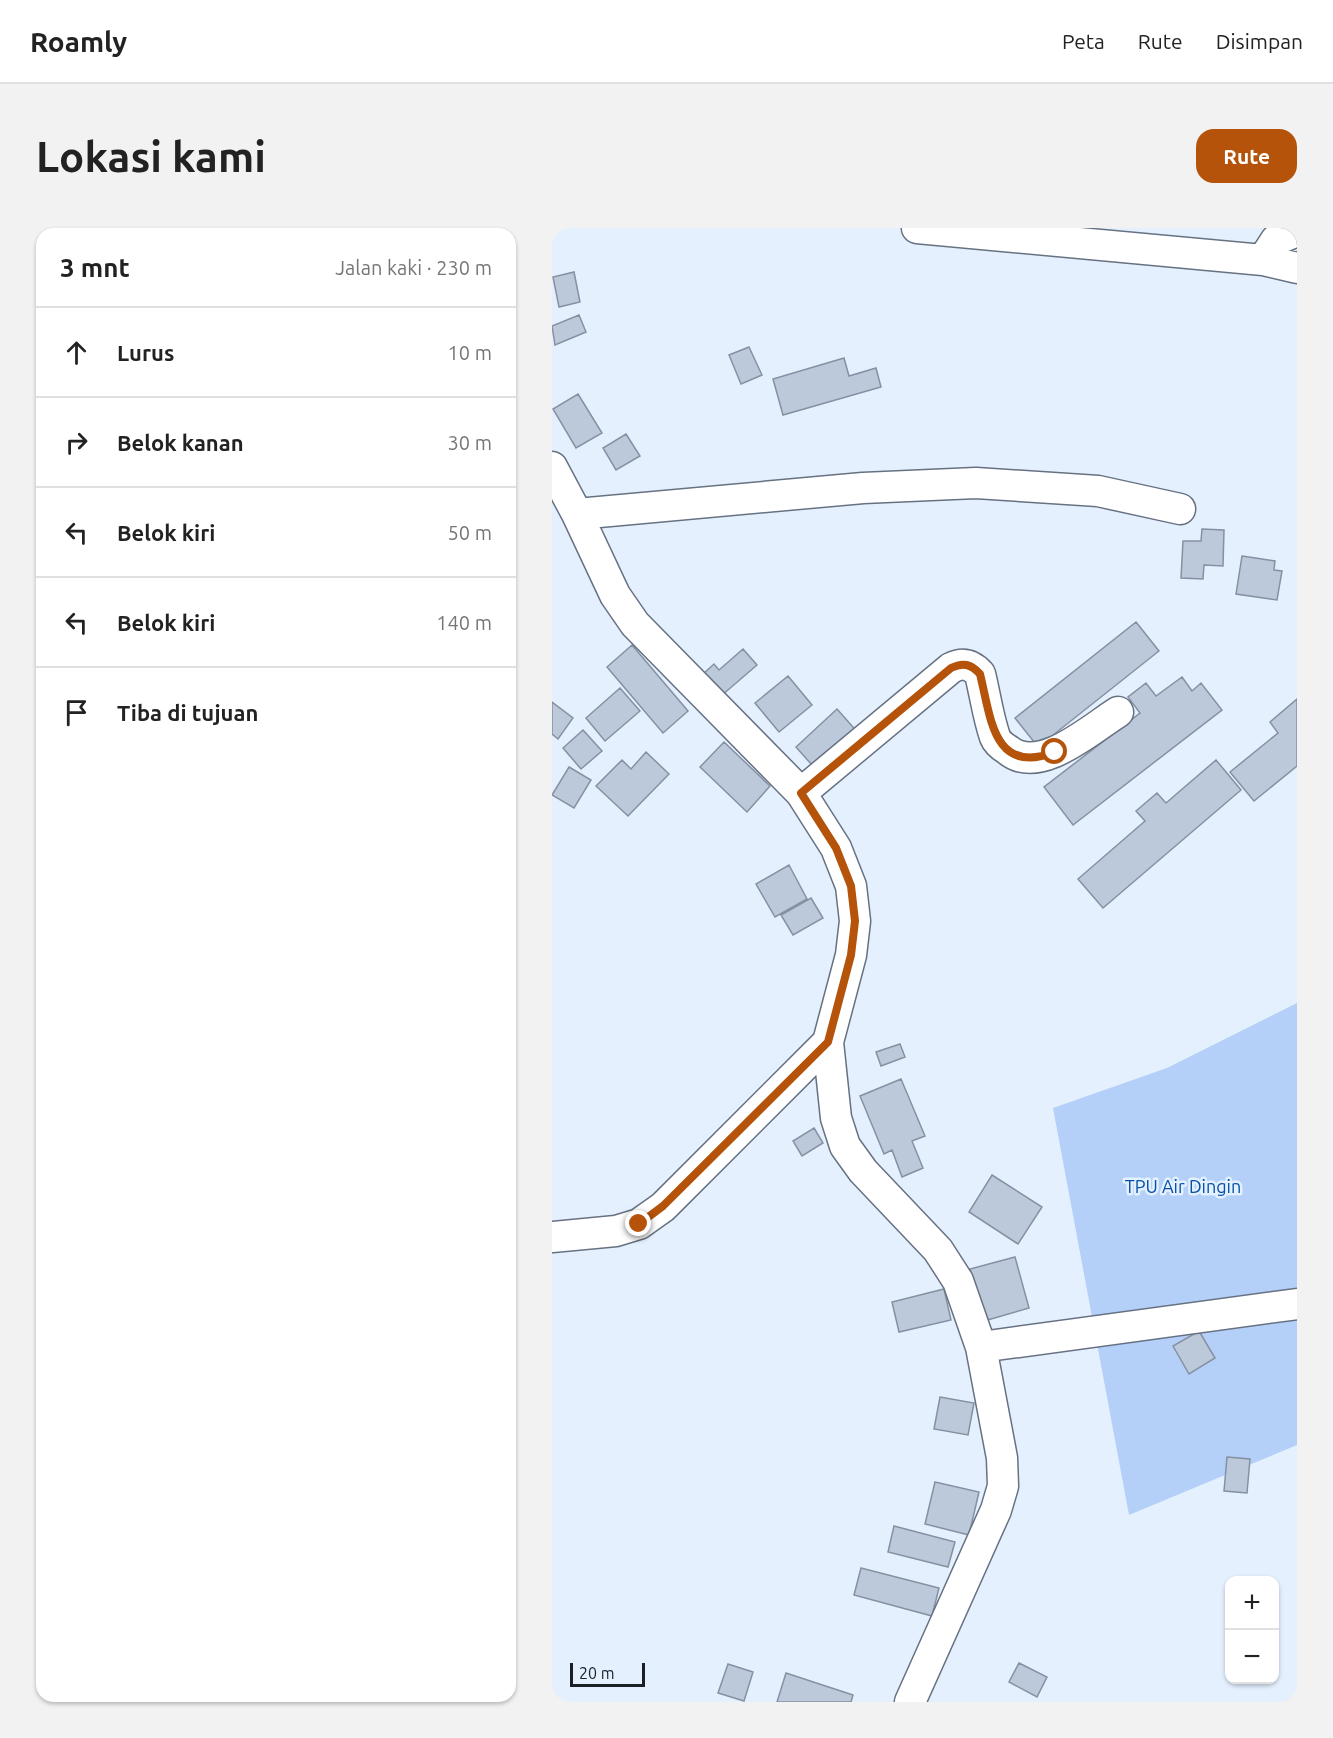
<!DOCTYPE html>
<html lang="id">
<meta charset="utf-8">
<style>
:root{--surface:#fff;--page:#f2f2f2;--text:#222;--muted:#767676;--line:#e0e0e0;--accent:#b45309}
body{margin:0;font-family:Ubuntu,sans-serif;background:var(--page);color:var(--text)}
.controls{position:absolute;right:18px;bottom:18px;display:grid;overflow:hidden;border-radius:12px;box-shadow:0 2px 4px #0004}
.controls button{width:54px;height:54px;display:grid;place-items:center;padding:0;border:0;border-bottom:2px solid var(--line);background:var(--surface);color:var(--text);font:30px sans-serif}
.scale{position:absolute;left:18px;bottom:15px;width:75px;box-sizing:border-box;padding-left:6px;border:3px solid #1b1f26;border-top:0;font-size:16px;line-height:21px;white-space:nowrap;color:#1b1f26;-webkit-text-stroke:4px #e5f0ff;paint-order:stroke}
.stop{position:absolute;width:18px;height:18px;margin:-14px;border:4px solid #b45309;border-radius:50%;background:#fff}
.stop.end{background:#b45309;border-color:#fff;box-shadow:0 2px 6px #0008}
.list{margin:0;padding:0;list-style:none}
h2{display:flex;justify-content:space-between;align-items:center;height:78px;margin:0;padding:0 24px;font-size:26px}
h2 small{font-size:20px;font-weight:400;color:var(--muted)}
.list li{display:grid;grid-template-columns:39px 1fr auto;gap:18px;align-items:center;box-sizing:border-box;height:90px;padding:0 24px;border-top:2px solid var(--line)}
.list b{display:block;font-size:22px;white-space:nowrap}
.list em{font-size:20px;font-style:normal;color:var(--muted)}
.icon{flex:none;width:33px;height:33px;fill:none;stroke:currentColor;stroke-width:2;stroke-linecap:round;stroke-linejoin:round}
.map{position:relative;flex:none;width:745px;height:1474px;overflow:hidden;border-radius:18px}
header{display:flex;align-items:center;gap:36px;box-sizing:border-box;height:84px;padding:0 30px;background:var(--surface);border-bottom:2px solid var(--line)}
header strong{font-size:28px}
nav{display:flex;gap:33px;margin-inline-start:auto;font-size:21px}
.intro{display:flex;align-items:center;justify-content:space-between;box-sizing:border-box;height:144px;padding:0 36px}
h1{margin:0;font-size:42px}
.button{padding:15px 27px;border-radius:18px;background:var(--accent);color:#fff;font-size:21px;font-weight:700}
main{display:flex;gap:36px;padding:0 36px}
aside{flex:1;background:var(--surface);border-radius:18px;box-shadow:0 2px 4px #0004}
.map>svg:first-child{display:block}
.green{fill:#b4d0f8}
.building{fill:#bcc9db;stroke:#8591a2;stroke-width:1.5}
.lines{fill:none;stroke-linecap:round;stroke-linejoin:round}
.minor-casing{stroke:#667182;stroke-width:33}
.minor{stroke:#fff;stroke-width:30}
.route{stroke:#b45309;stroke-width:8}
.labels{text-anchor:middle;stroke-width:5;stroke-linejoin:round;paint-order:stroke}
.park-label{font-size:18px;fill:#0451a9;stroke:#e5f0ff}
</style>
<header>
<strong>Roamly</strong>
<nav><a>Peta</a><a>Rute</a><a>Disimpan</a></nav>
</header>
<div class="intro"><h1>Lokasi kami</h1><a class="button">Rute</a></div>
<main>
<aside>
<h2>3 mnt<small>Jalan kaki · 230 m</small></h2>
<ul class="list">
<li><svg class="icon" aria-label="ahead" viewBox="0 0 24 24"><path d="M12 20V5M6 11l6-6 6 6"/></svg><div><b>Lurus</b></div><em>10 m</em></li>
<li><svg class="icon" aria-label="right" viewBox="0 0 24 24"><path d="M7 20v-9h11M14 6l5 5-5 5"/></svg><div><b>Belok kanan</b></div><em>30 m</em></li>
<li><svg class="icon" aria-label="left" viewBox="0 0 24 24"><path d="M17 20v-9H6M10 6l-5 5 5 5"/></svg><div><b>Belok kiri</b></div><em>50 m</em></li>
<li><svg class="icon" aria-label="left" viewBox="0 0 24 24"><path d="M17 20v-9H6M10 6l-5 5 5 5"/></svg><div><b>Belok kiri</b></div><em>140 m</em></li>
<li><svg class="icon" aria-label="arrive" viewBox="0 0 24 24"><path d="M6 21V4h12l-3 4 3 4H6"/></svg><div><b>Tiba di tujuan</b></div></li>
</ul>
</aside>
<div class="map">
<svg width="745" height="1474" viewBox="0 0 745 1474">
<rect width="100%" height="100%" fill="#e5f0ff"/>
<path class="green" d="M745,775V1217L577,1287L501,880L615,840Z"/>
<path class="building" d="M22,44L28,74L7,79L1,49Z
M27,87L34,104L3,117L0,98Z
M197,119L210,147L189,156L177,127Z
M292,130L297,148L324,140L329,159L231,187L221,151Z
M26,166L50,205L24,220L1,181Z
M74,206L88,228L64,242L51,220Z
M650,301L672,302L671,338L652,337L651,351L629,350L631,313H649Z
M690,328L723,333L722,342L730,343L725,372L684,366Z
M584,394L607,423L486,519L463,490Z
M80,417L136,483L111,505L55,439Z
M191,421L205,437L169,468L151,446L162,436L167,442Z
M236,448L260,477L227,504L203,475Z
M630,449L640,463L649,455L670,482L521,597L492,559L588,485L576,469L594,455L604,468Z
M68,460L88,483L53,513L34,490Z
M745,471V538L702,573L678,544L726,505L718,494Z
M0,474L21,490L6,511L0,506Z
M285,481L308,507L267,545L244,519Z
M31,502L50,523L29,541L11,520Z
M172,514L218,558L195,584L148,539Z
M94,524L117,546L76,588L44,558L70,532L79,541Z
M664,532L689,562L551,680L526,651L593,593L584,583L605,565L614,575Z
M17,539L39,552L22,580L0,567Z
M237,637L255,671L223,689L204,656Z
M259,670L271,690L241,707L229,687Z
M348,816L353,829L329,838L324,824Z
M349,851L373,908L360,913L371,940L350,949L340,922L332,926L308,868Z
M262,900L271,915L250,928L241,913Z
M440,947L490,979L466,1016L417,984Z
M463,1029L477,1080L432,1093L418,1041Z
M392,1061L399,1092L347,1104L340,1074Z
M647,1103L663,1130L637,1146L621,1118Z
M388,1169L422,1175L416,1207L382,1201Z
M675,1229L698,1231L695,1265L672,1263Z
M383,1254L427,1264L417,1307L373,1296Z
M342,1298L403,1314L396,1339L336,1324Z
M309,1340L387,1360L380,1388L302,1367Z
M467,1435L495,1449L485,1469L457,1454Z
M176,1436L201,1444L192,1473L166,1465Z
M234,1445L301,1467L299,1474H225Z"/>
<g class="lines">
<g class="minor-casing">
<path id="minor" d="M365,0L711,32L745,40
M711,32L724,12L745,3
M0,239L25,286L63,367L83,396L249,565L284,620L299,658L303,693L299,727L276,814L284,890L293,918L311,943L386,1022L406,1053L429,1119L450,1230L451,1258L444,1282L358,1474
M25,286L311,260L424,255L546,263L628,281
M249,565L399,440C411,434 419,436 428,446C433,466 436,489 443,509C445,514 451,519 456,522C487,548 539,501 566,484
M0,1009L64,1003L87,996L111,979L276,814
M429,1119L745,1076"/>
</g>
<use href="#minor" class="minor"/>
</g>
<g class="lines">
<path class="route" d="M87,996L111,978L276,814L299,727L303,693L299,658L284,620L249,565L399,440C411,434 419,436 428,446C439,490 441,548 503,524"/>
</g>
<g class="labels">
<g class="park-label">
<text x="631" y="965">TPU Air Dingin</text>
</g>
</g>
</svg>
<div class="controls">
<button>+</button>
<button>−</button>
</div>
<div class="scale">20 m</div>
<div class="stop" style="left:503px;top:524px"></div>
<div class="stop end" style="left:87px;top:996px"></div>
</div>
</main>
